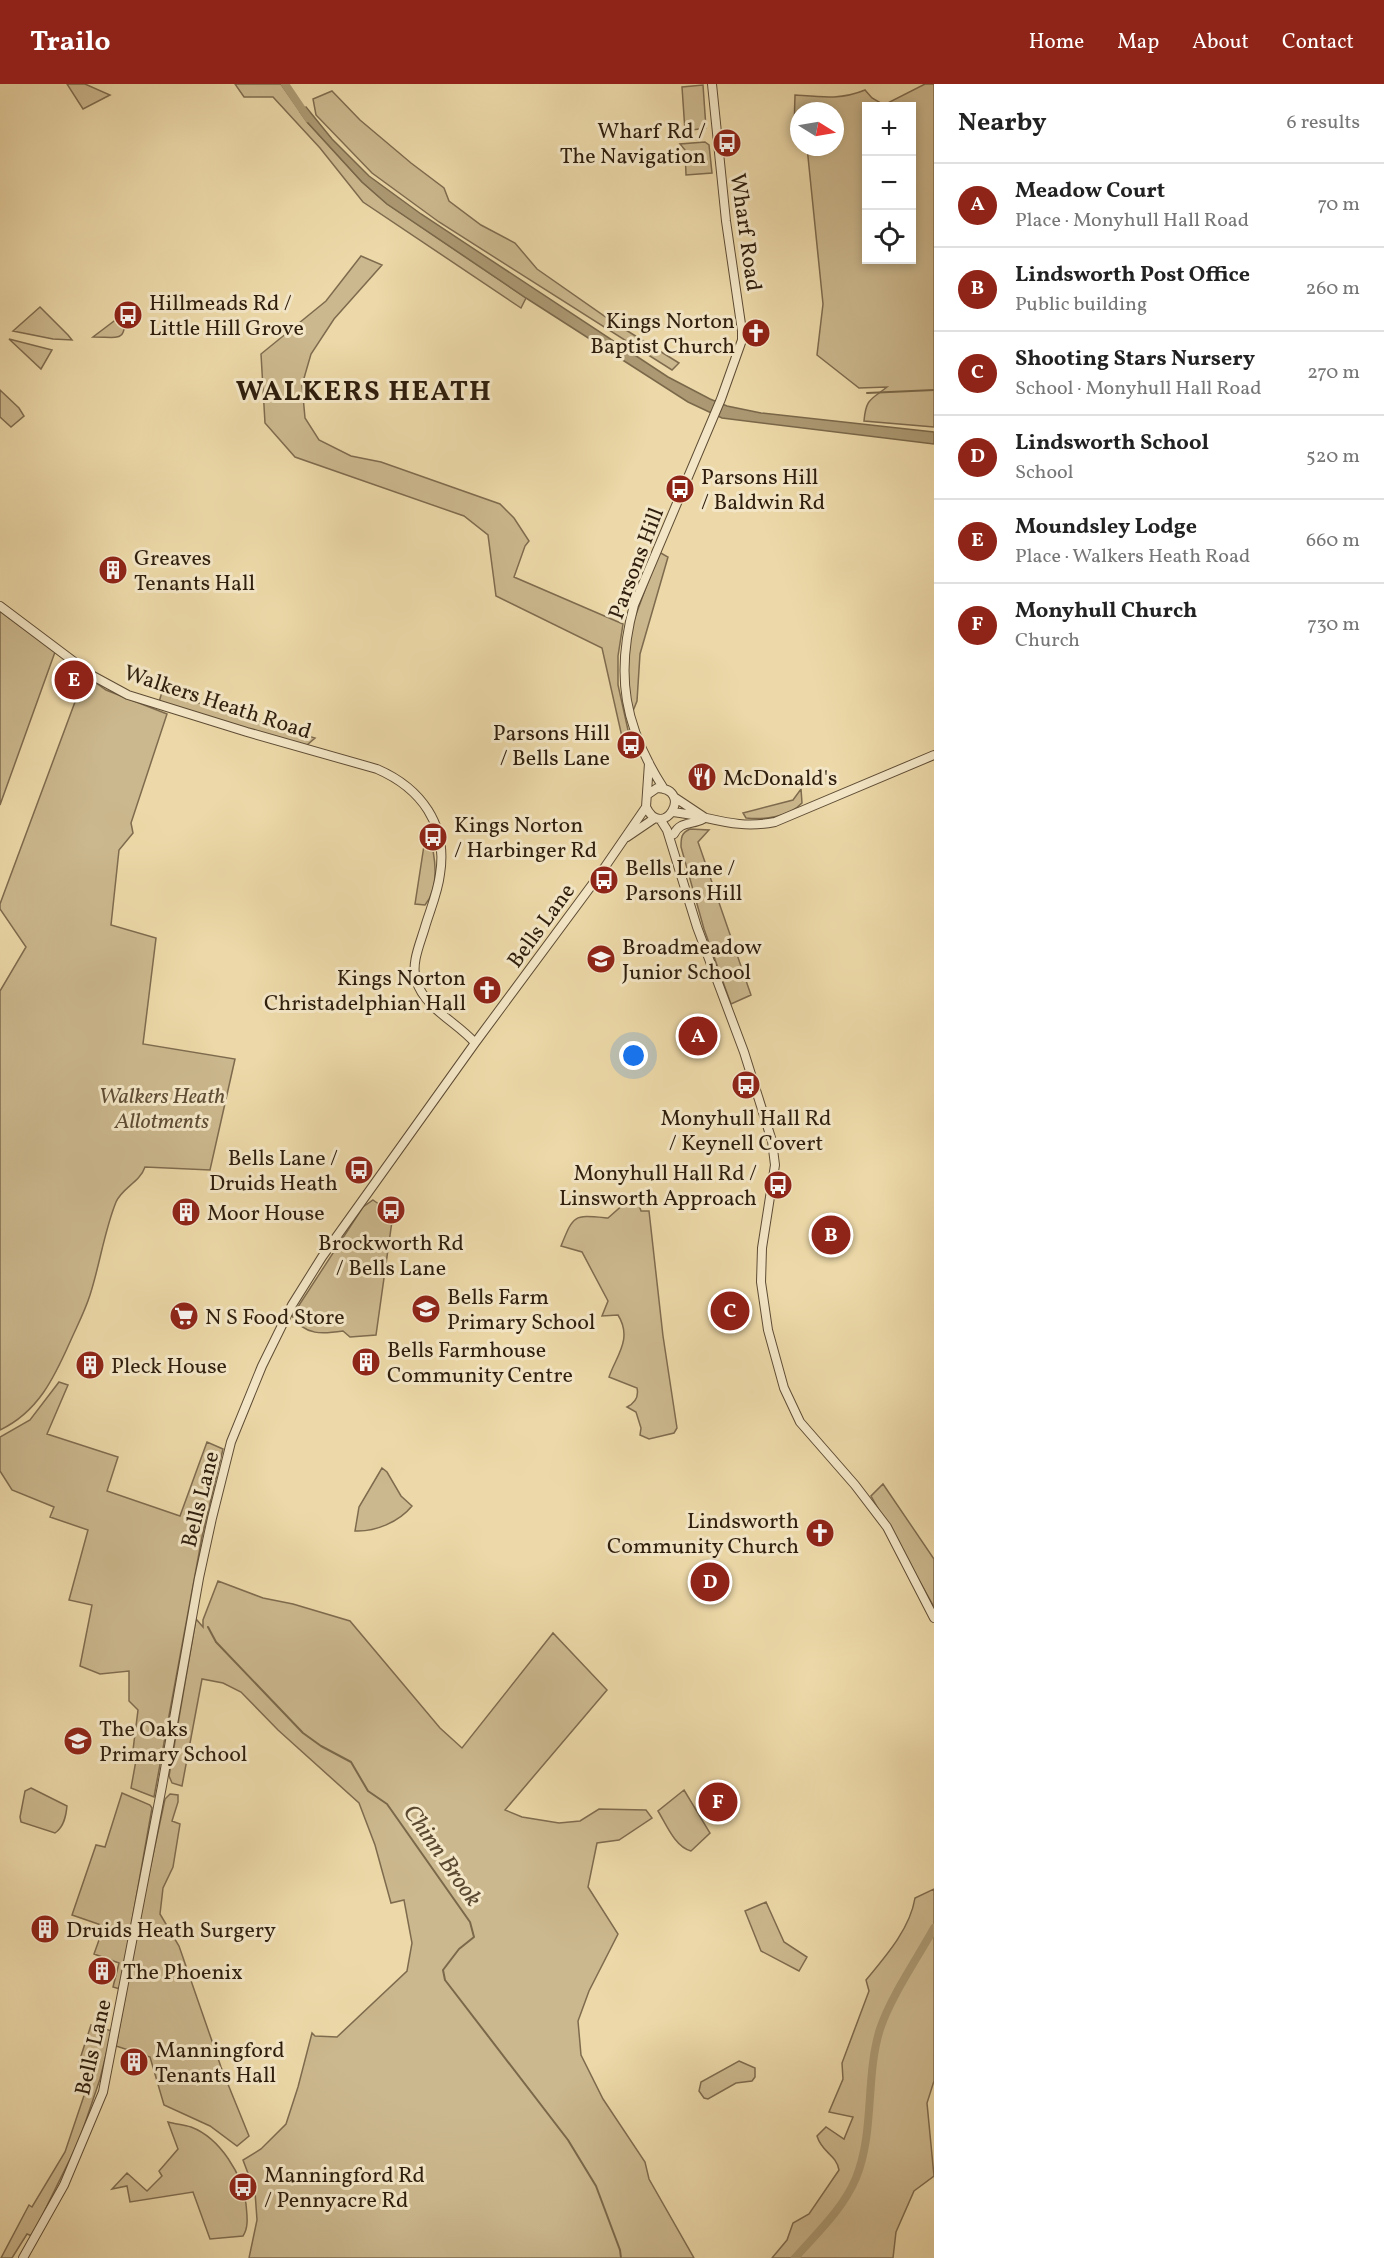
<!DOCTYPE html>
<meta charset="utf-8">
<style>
:root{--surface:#fff;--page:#f6f6f6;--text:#222;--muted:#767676;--line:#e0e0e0;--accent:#8f2418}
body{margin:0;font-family:Vollkorn,serif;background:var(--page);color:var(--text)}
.controls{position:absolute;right:18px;top:18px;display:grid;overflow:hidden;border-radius:0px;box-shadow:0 3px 9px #0003}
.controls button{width:54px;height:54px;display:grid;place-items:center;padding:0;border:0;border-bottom:2px solid var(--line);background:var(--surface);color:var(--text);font:30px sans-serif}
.compass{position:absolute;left:790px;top:18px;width:54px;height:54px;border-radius:50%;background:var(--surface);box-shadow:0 3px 9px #0003;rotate:101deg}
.you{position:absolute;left:634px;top:972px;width:21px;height:21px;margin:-15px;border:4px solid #fff;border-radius:50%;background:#1a73e8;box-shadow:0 0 0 9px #1a73e833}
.badge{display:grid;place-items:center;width:39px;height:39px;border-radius:50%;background:var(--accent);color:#fff;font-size:20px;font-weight:700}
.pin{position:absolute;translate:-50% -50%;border:3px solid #fff;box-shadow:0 2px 6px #0006}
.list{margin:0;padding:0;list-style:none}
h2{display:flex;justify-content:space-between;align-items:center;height:78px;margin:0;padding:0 24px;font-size:26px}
h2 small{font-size:20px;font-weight:400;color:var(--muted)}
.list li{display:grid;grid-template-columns:39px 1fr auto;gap:18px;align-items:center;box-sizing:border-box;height:84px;padding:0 24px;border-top:2px solid var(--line)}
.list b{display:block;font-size:22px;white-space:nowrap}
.list p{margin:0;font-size:20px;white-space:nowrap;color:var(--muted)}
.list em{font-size:20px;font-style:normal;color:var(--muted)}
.icon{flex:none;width:33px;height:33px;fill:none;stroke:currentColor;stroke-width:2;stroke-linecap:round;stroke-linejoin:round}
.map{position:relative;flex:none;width:934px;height:2174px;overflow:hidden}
header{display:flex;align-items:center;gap:36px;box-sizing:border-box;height:84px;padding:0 30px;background:var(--accent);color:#fff}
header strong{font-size:28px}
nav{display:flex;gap:33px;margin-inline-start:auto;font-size:21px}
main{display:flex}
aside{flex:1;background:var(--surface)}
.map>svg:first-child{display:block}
.green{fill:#ccb88e;stroke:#7e6b4e;stroke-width:1.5;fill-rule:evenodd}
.water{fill:#ac9973;stroke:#7a684a;stroke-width:1.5}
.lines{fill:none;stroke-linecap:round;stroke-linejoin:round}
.stream{stroke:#7a684a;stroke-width:2}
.canal{stroke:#ac9973;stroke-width:8}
.minor-casing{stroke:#5e4c34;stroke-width:10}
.minor{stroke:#f3e6c6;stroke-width:8}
.labels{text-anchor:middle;stroke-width:6;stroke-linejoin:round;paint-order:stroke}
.poi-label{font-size:22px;fill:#2f1e0d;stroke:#f3e6c6;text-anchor:start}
.street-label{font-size:22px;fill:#2f1e0d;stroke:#f3e6c6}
.park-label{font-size:22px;font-style:italic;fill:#5e4c34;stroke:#f3e6c6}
.water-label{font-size:24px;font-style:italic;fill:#5b4931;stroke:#f3e6c6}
.district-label{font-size:28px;font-weight:bold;letter-spacing:1.5px;fill:#2f1e0d;stroke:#f3e6c6}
</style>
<header>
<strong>Trailo</strong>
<nav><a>Home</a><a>Map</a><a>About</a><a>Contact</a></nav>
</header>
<main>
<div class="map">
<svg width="934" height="2174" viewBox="0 0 934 2174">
<rect width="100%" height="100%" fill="#ecd8a8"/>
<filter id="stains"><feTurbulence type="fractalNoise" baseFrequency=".00333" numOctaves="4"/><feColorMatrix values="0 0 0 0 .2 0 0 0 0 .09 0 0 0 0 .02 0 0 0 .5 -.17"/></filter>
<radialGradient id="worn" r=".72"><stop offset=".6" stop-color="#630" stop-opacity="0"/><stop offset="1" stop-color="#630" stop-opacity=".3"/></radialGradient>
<path class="green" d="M67,0H85L110,11L83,25Z
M235,0H281L308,39L362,98L387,120L526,214L521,224L363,118L320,64L273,13H244Z
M925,0H934V343L864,337C866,314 871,316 887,303L859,304L817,271L823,220L807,63H835V27H799V46L794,45L795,11C821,13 841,16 865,6L872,14L884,21ZM866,22H912V176H866Z
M703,1L706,44L685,47L682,3Z
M332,7L360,36L411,79L444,104L449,117L481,141L515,159L537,185L613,238L679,279L672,286L439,138L372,89L316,31L313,15Z
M705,58L709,61L712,89L686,91L685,66L680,60Z
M361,172L382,181L334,235L311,270L302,301L305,334L319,356L351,372L381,378L500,420L514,434L529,457L525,462L514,493L623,540L618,572V601L630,655L622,653L602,564L496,512L488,451L464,432L295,373L265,339L261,270L326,217Z
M40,223L68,251L72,256L53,255L13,247Z
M126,228C125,259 121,253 93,253Z
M9,255L52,266L41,285Z
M0,306L19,324L24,332L11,343L0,333Z
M659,468L668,473L640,570L637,617L633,627L626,601L631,544Z
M0,527L55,568L0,721Z
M85,591L106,606L167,630L131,739L133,749L119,766L111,841L156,854L143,960L235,975L210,1086L145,1083C140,1098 122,1104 116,1118C104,1148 100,1180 90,1211C85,1227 77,1242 70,1258C54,1294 38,1328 0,1346V907L26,863L0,825V820Z
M162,608L315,654L307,661L297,660L159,618Z
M801,705L802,719C789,733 764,736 746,734L743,729L793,716Z
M427,742C434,765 442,801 425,821L415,820Z
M690,745L709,746L698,758L751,911L731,920L704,845L681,763C681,754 681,749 690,745Z
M637,1115L641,1127H649L663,1252L677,1344L674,1349L649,1355L640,1351L641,1344L636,1328L627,1323C635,1319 639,1313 637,1304L609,1293C616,1272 633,1255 618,1231L602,1232L608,1217L582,1168L561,1162C574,1130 573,1131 608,1134L625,1119Z
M373,1116L393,1130L376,1251L350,1253L343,1247C323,1250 305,1252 292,1232L363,1123Z
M59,1298L68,1301L47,1350L118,1373L107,1407L180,1432L207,1358L223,1365L202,1453L154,1713L131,1704L137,1671L133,1666L138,1626L129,1617V1587L100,1590L80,1582L92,1521L69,1516L88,1446L50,1433L54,1423L12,1406L0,1387V1353L30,1336Z
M382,1384L387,1388L401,1412L412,1422C399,1438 375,1448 355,1447L359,1423Z
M883,1400L934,1475V1523L871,1412Z
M218,1497L263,1514L293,1520L350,1537L440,1644L462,1664L553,1549L607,1606L505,1726L522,1733L559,1739L580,1737L599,1725L646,1726L652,1734L619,1756L597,1759L588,1803L618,1850L589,1907L578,1937L581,1971L603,2015L645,2078L649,2095L694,2174H249L257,2136L255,2108L243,2076L261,2065L286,2040L298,2003L312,1949L315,1952L337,1953L407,1887L412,1859L404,1816L391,1819L375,1761L359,1719L278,1646L241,1608L223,1599L202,1595L182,1702L172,1699L169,1692L196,1535L203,1543V1536Z
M31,1704L67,1722C66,1732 64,1743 55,1749L21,1738L20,1733L25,1707Z
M684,1706L710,1749L691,1767C675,1763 666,1740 658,1727Z
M122,1709L150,1721L152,1724L120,1905L113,1903L119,1879L94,1870L104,1842L72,1831L96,1761L105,1763Z
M170,1710L178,1711V1718L172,1737L180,1740L173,1783L163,1804L160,1830L179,1862L221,1983L249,2052L237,2062L210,2042L164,2021L150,1973L116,1962L139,1836L165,1715Z
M934,1805V1997L927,2019L934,2092L914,2107L896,2148L893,2174H772L787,2156L793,2139L809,2130L839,2086C836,2070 822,2069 817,2052L826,2043L844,2055L853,2033L829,2028L843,1995L842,1979L869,1907L866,1896C885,1873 910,1845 915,1814Z
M766,1818L784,1858L807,1873L799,1887L761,1867L745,1827Z
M91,1941L112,1947L100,1995L79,2057L32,2152L27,2150L12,2174H1L29,2121L32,2123L65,2068L93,1985L79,1978Z
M739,1977L755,1984V1993L752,1997L736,1999L708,2015L704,2014L699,2007L701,1998Z
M168,2038C176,2040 184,2041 191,2043C220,2054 243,2091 246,2120C247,2131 249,2143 243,2152L210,2155L193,2108L130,2118L127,2102L112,2105L127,2089L147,2107L162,2092L159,2087L178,2065Z"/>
<path class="water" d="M306,23L332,55L369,92L421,130L668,293L710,315L727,322L761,329L934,348V360L722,334L688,318L526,214L387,120L362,98L308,39L300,28Z"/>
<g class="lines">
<path class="stream" d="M867,309L934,306
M208,1543L216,1558L303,1649L321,1662L351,1678L368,1707L387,1720L470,1838L474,1853L459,1865L443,1886L445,1896L568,2056L596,2102L620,2166L621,2174"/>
<path class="canal" d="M285,0L308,34
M795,2174C817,2149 843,2125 856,2094C875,2047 865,1993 880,1945C891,1912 917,1875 934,1844"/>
<g class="minor-casing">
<path id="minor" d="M0,522L93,592L128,611L247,648L377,685C421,704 448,741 440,790C438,808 430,826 425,843C420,860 411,879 416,896C425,925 457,938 475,959
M664,705C624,643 615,591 634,521L721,315L742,256V247L726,137L712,0
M647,711L657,704C695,705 663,758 646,723L649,679
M674,713L704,733
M673,728C711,732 734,746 775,738L934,671
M660,735L667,746L697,843L744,968L772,1057L775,1081L762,1164L761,1198L768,1246L784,1304L800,1338L855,1401L887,1443L934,1534
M674,750C680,737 692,741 703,735
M627,753L655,734
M23,2174L64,2101L103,2008L162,1702L199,1494L212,1434L231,1358L262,1282L292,1221L322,1173L475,959L600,790L646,723"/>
</g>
<use href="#minor" class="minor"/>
</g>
<defs>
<g id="bus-disc" transform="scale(1.5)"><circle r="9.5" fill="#8f2418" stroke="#f3e6c6"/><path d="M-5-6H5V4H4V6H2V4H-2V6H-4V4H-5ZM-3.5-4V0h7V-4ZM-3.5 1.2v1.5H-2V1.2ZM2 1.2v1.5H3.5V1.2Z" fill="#fff"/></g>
<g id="church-disc" transform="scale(1.5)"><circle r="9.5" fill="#8f2418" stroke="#f3e6c6"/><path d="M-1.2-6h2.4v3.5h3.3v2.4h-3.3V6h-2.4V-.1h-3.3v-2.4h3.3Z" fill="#fff"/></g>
<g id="building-disc" transform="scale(1.5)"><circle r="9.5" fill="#8f2418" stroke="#f3e6c6"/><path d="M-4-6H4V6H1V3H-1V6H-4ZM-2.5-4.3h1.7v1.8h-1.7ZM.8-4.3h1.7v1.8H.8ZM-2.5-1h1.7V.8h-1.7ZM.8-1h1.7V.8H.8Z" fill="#fff"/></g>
<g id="restaurant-disc" transform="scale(1.5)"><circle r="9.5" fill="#8f2418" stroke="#f3e6c6"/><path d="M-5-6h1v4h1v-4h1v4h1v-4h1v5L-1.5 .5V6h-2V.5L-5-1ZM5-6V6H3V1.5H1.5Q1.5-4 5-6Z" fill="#fff"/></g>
<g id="school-disc" transform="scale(1.5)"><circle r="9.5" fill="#8f2418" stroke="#f3e6c6"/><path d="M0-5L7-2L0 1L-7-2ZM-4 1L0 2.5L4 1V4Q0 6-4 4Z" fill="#fff"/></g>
<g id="supermarket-disc" transform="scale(1.5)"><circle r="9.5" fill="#8f2418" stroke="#f3e6c6"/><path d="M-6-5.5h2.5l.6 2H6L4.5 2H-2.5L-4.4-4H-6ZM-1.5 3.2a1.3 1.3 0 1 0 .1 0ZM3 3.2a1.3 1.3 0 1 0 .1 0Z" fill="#fff"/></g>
</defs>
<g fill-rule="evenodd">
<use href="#bus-disc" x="727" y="59"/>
<use href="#bus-disc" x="128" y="231"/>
<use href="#church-disc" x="756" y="249"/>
<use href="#bus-disc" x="680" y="405"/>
<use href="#building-disc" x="113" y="486"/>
<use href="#bus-disc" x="631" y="661"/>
<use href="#restaurant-disc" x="702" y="693"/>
<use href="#bus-disc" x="433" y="753"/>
<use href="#bus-disc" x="604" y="796"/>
<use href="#school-disc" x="601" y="875"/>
<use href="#church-disc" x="487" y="906"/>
<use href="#bus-disc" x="746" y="1001"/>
<use href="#bus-disc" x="359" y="1086"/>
<use href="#bus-disc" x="778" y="1101"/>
<use href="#bus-disc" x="391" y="1126"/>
<use href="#building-disc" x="186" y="1128"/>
<use href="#school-disc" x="426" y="1225"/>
<use href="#supermarket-disc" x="184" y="1232"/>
<use href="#building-disc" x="366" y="1278"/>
<use href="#building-disc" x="90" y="1281"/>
<use href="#church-disc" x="820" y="1449"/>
<use href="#school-disc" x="78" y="1657"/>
<use href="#building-disc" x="45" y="1845"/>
<use href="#building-disc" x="102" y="1887"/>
<use href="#building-disc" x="134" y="1978"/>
<use href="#bus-disc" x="243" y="2103"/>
</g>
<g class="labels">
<g class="poi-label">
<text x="706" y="54" text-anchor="end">Wharf Rd /<tspan x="706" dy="25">The Navigation</tspan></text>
<text x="149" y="226">Hillmeads Rd /<tspan x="149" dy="25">Little Hill Grove</tspan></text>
<text x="735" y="244" text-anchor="end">Kings Norton<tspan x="735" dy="25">Baptist Church</tspan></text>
<text x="701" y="400">Parsons Hill<tspan x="701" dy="25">/ Baldwin Rd</tspan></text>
<text x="134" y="481">Greaves<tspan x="134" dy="25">Tenants Hall</tspan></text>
<text x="610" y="656" text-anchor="end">Parsons Hill<tspan x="610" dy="25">/ Bells Lane</tspan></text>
<text x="723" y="701">McDonald's</text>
<text x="454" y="748">Kings Norton<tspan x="454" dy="25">/ Harbinger Rd</tspan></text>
<text x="625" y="791">Bells Lane /<tspan x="625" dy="25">Parsons Hill</tspan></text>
<text x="622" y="870">Broadmeadow<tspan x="622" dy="25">Junior School</tspan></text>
<text x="466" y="901" text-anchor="end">Kings Norton<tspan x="466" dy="25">Christadelphian Hall</tspan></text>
<text x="746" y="1041" text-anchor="middle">Monyhull Hall Rd<tspan x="746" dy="25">/ Keynell Covert</tspan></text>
<text x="338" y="1081" text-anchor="end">Bells Lane /<tspan x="338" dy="25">Druids Heath</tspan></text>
<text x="757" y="1096" text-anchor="end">Monyhull Hall Rd /<tspan x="757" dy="25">Linsworth Approach</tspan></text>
<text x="207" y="1136">Moor House</text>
<text x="391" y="1166" text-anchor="middle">Brockworth Rd<tspan x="391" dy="25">/ Bells Lane</tspan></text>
<text x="447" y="1220">Bells Farm<tspan x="447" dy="25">Primary School</tspan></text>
<text x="205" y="1240">N S Food Store</text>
<text x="387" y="1273">Bells Farmhouse<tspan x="387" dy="25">Community Centre</tspan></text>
<text x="111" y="1289">Pleck House</text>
<text x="799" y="1444" text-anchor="end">Lindsworth<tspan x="799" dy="25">Community Church</tspan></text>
<text x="99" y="1652">The Oaks<tspan x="99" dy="25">Primary School</tspan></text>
<text x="66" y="1853">Druids Heath Surgery</text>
<text x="123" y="1895">The Phoenix</text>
<text x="155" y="1973">Manningford<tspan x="155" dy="25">Tenants Hall</tspan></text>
<text x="264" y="2098">Manningford Rd<tspan x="264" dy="25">/ Pennyacre Rd</tspan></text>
</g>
<g class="street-label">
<text transform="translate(747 148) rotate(82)" y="8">Wharf Road</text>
<text transform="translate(635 479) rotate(-69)" y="8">Parsons Hill</text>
<text transform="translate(218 617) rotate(18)" y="8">Walkers Heath Road</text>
<text transform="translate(540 841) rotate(-54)" y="8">Bells Lane</text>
<text transform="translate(199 1415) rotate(-76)" y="8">Bells Lane</text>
<text transform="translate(92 1963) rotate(-77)" y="8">Bells Lane</text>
</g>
<g class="park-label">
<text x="162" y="1019">Walkers Heath<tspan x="162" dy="25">Allotments</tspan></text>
</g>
<g class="water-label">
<text transform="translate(443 1771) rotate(55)" y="8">Chinn Brook</text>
</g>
<g class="district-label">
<text x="364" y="316">WALKERS HEATH</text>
</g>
</g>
<rect width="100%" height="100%" filter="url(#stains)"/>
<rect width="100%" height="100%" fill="url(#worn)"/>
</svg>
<div class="controls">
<button>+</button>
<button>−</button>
<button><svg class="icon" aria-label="locate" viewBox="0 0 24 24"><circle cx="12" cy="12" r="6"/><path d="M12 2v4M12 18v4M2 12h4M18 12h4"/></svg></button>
</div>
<svg class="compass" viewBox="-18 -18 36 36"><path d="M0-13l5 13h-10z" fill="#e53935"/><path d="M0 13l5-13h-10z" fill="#767676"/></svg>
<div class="you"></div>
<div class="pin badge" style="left:698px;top:952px">A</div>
<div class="pin badge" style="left:831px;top:1151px">B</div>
<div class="pin badge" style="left:730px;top:1227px">C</div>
<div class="pin badge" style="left:710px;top:1498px">D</div>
<div class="pin badge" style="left:74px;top:596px">E</div>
<div class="pin badge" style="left:718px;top:1718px">F</div>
</div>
<aside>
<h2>Nearby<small>6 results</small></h2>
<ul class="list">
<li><span class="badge">A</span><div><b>Meadow Court</b><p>Place · Monyhull Hall Road</p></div><em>70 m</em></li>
<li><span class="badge">B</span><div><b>Lindsworth Post Office</b><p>Public building</p></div><em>260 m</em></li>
<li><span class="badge">C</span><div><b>Shooting Stars Nursery</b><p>School · Monyhull Hall Road</p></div><em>270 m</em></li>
<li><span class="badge">D</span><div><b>Lindsworth School</b><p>School</p></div><em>520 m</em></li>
<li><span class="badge">E</span><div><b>Moundsley Lodge</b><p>Place · Walkers Heath Road</p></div><em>660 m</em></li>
<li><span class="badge">F</span><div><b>Monyhull Church</b><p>Church</p></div><em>730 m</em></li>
</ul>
</aside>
</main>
